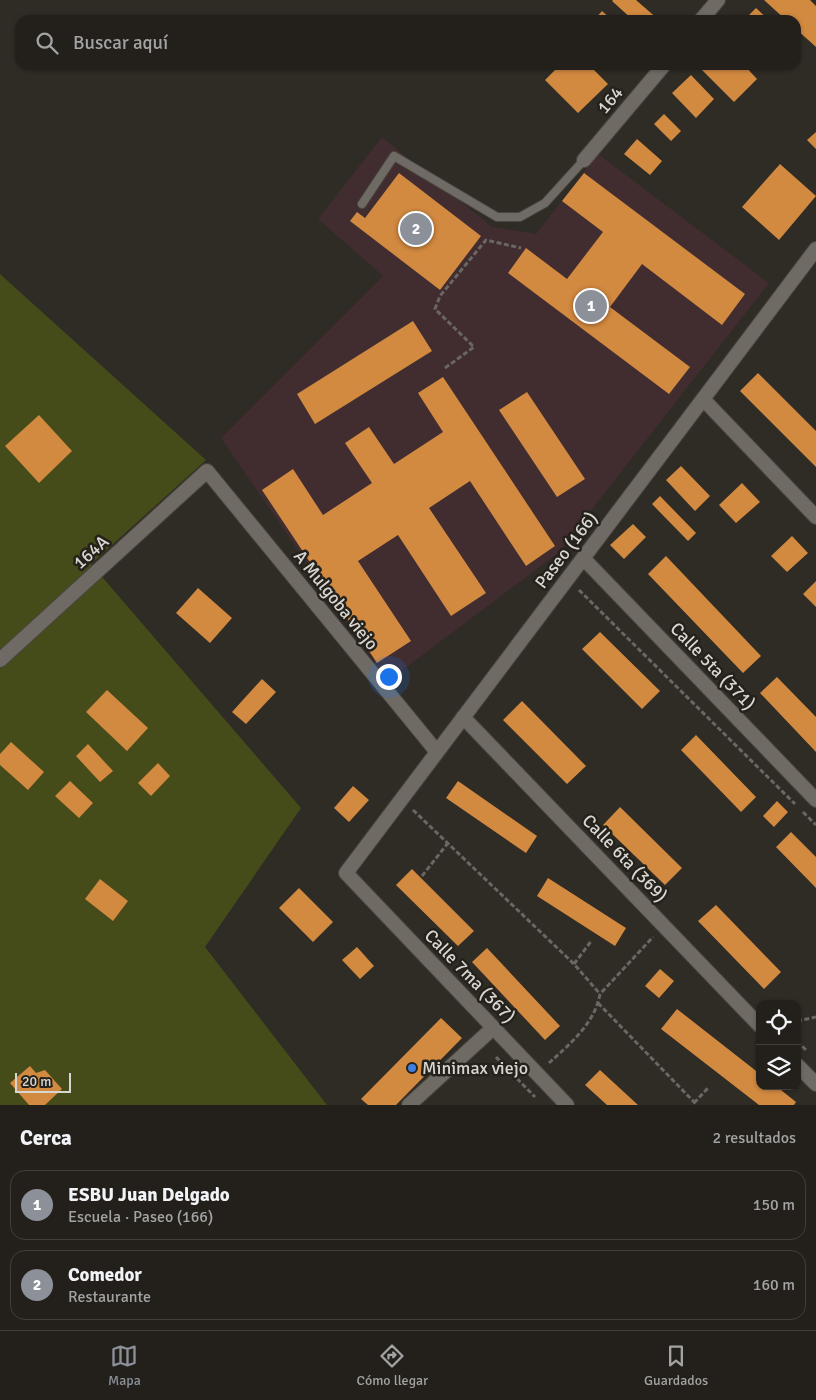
<!DOCTYPE html>
<html lang="es">
<meta charset="utf-8">
<style>
:root{--surface:#23201c;--page:#2b2825;--text:#f1f3f6;--muted:#a3a3a3;--line:#403e3b;--accent:#8c9099}
body{margin:0;font-family:Signika,sans-serif;background:var(--page);color:var(--text)}
.controls{position:absolute;right:15px;bottom:15px;display:grid;overflow:hidden;border-radius:10px;box-shadow:0 1px 4px #0004}
.controls button{width:45px;height:45px;display:grid;place-items:center;padding:0;border:0;border-bottom:1px solid var(--line);background:var(--surface);color:var(--text);font:25px sans-serif}
.scale{position:absolute;left:15px;bottom:12px;width:56px;box-sizing:border-box;padding-left:5px;border:2px solid #d9d6d2;border-top:0;font-size:14px;line-height:18px;white-space:nowrap;color:#d9d6d2;-webkit-text-stroke:4px #25211b;paint-order:stroke}
.you{position:absolute;left:388px;top:676px;width:18px;height:18px;margin:-12px;border:4px solid #fff;border-radius:50%;background:#1a73e8;box-shadow:0 0 0 8px #1a73e833}
.badge{display:grid;place-items:center;width:32px;height:32px;border-radius:50%;background:var(--accent);color:#fff;font-size:16px;font-weight:700}
.pin{position:absolute;translate:-50% -50%;border:2px solid #fff;box-shadow:0 1px 5px #0006}
.list{margin:0;padding:0;list-style:none}
h2{display:flex;justify-content:space-between;align-items:center;height:65px;margin:0;padding:0 20px;font-size:21px}
h2 small{font-size:16px;font-weight:400;color:var(--muted)}
.list li{display:grid;grid-template-columns:32px 1fr auto;gap:15px;align-items:center;box-sizing:border-box;height:70px;margin:0 10px 10px;padding:0 10px;border:1px solid var(--line);border-radius:15px}
.list b{display:block;font-size:19px;white-space:nowrap}
.list p{margin:0;font-size:16px;white-space:nowrap;color:var(--muted)}
.list em{font-size:16px;font-style:normal;color:var(--muted)}
.icon{flex:none;width:28px;height:28px;fill:none;stroke:currentColor;stroke-width:2;stroke-linecap:round;stroke-linejoin:round}
.map{position:relative;flex:none;width:816px;height:1105px;overflow:hidden}
.search{position:absolute;background:var(--surface);box-shadow:0 1px 4px #0004;left:15px;right:15px;top:15px;height:55px;display:flex;align-items:center;gap:12px;box-sizing:border-box;padding:0 18px;border-radius:15px;color:var(--muted);font-size:19px}
.sheet{height:225px;background:var(--surface)}
nav{display:flex;justify-content:space-around;align-items:center;box-sizing:border-box;height:70px;border-top:1px solid var(--line);background:var(--surface);font-size:14px;color:var(--muted)}
nav a{display:grid;justify-items:center;gap:2px}
nav .on{color:var(--accent)}
.map>svg:first-child{display:block}
.education{fill:#412d30}
.green{fill:#464b1a}
.building{fill:#d28940}
.lines{fill:none;stroke-linecap:round;stroke-linejoin:round}
.service-casing{stroke:#494641;stroke-width:10}
.minor-casing{stroke:#494641;stroke-width:16}
.path{stroke:#6a6661;stroke-width:3;stroke-dasharray:5 2.5;stroke-linecap:butt}
.service{stroke:#6f6b64;stroke-width:8}
.minor{stroke:#6f6b64;stroke-width:14}
.shop-dot{fill:#3f7fe0;stroke:#25211b;stroke-width:2}
.labels{text-anchor:middle;stroke-width:5;stroke-linejoin:round;paint-order:stroke}
.street-label{font-size:18px;fill:#d9d6d2;stroke:#25211b}
.poi-label{font-size:18px;fill:#d9d6d2;stroke:#25211b;text-anchor:start}
</style>
<div class="map">
<svg width="816" height="1105" viewBox="0 0 816 1105">
<rect width="100%" height="100%" fill="#2f2b25"/>
<path class="education" d="M382,137L492,227L536,234L598,154L769,283L557,554L388,681L221,438L383,276L318,219Z"/>
<path class="green" d="M0,274L206,460L91,564L301,808L205,947L327,1105H0Z"/>
<path class="building" d="M613,0H636L659,20H633L612,1Z
M764,0H810L816,6V47L796,29V20H786Z
M756,8L769,20H744Z
M602,11L612,20H594Z
M560,65H589L608,84L578,113L545,80Z
M697,65H744L757,79L734,102Z
M691,75L714,99L696,118L672,93Z
M664,114L681,131L671,141L654,124Z
M816,132V149L807,140Z
M637,139L662,161L650,175L624,154Z
M780,164L816,196L779,240L742,207Z
M399,173L481,236L440,290L350,221L357,212L365,218Z
M584,173L745,294L722,325L642,264L610,307L690,367L669,394L508,273L526,248L567,279L603,232L562,201Z
M413,321L432,351L315,424L297,394Z
M758,373L816,431V467L740,391Z
M443,377L555,546L526,566L470,481L429,508L486,593L451,616L398,535L358,561L411,641L377,663L262,490L293,469L323,515L372,483L345,443L369,427L394,464L443,432L418,393Z
M527,392L585,479L557,497L499,410Z
M39,415L72,451L39,483L5,446Z
M681,466L710,496L695,511L666,480Z
M742,483L760,502L736,523L719,505Z
M660,496L696,533L688,541L652,504Z
M633,524L646,537L624,559L610,545Z
M792,536L808,553L787,572L771,556Z
M666,556L761,656L743,673L648,574Z
M816,581V607L803,594Z
M198,588L232,618L210,643L176,613Z
M600,632L660,691L642,709L582,649Z
M777,677L816,717V752L760,693Z
M262,679L276,692L246,724L232,712Z
M107,690L148,728L127,751L86,712Z
M522,701L586,766L567,784L503,720Z
M696,735L756,797L741,812L681,750Z
M11,742L44,772L28,790L0,765V754Z
M88,744L113,771L100,782L76,756Z
M158,763L170,776L151,796L138,783Z
M70,781L93,803L79,818L55,796Z
M458,781L537,836L526,853L446,798Z
M353,786L369,800L349,822L334,808Z
M777,801L788,812L774,827L763,816Z
M620,807L682,868L665,885L603,825Z
M791,832L816,857V888L776,847Z
M412,869L474,931L458,946L396,885Z
M548,878L626,928L615,946L537,896Z
M100,879L128,901L113,921L85,899Z
M299,888L333,922L313,942L279,908Z
M716,905L781,972L764,989L698,921Z
M357,947L374,966L360,979L342,960Z
M487,948L560,1026L545,1040L472,962Z
M660,969L674,981L659,998L645,986Z
M677,1009L760,1074V1086H776L796,1102L794,1105H759L661,1029Z
M441,1018L462,1038L396,1105H368L361,1099Z
M30,1066L36,1073L45,1070L62,1089L45,1105H29L10,1083Z
M600,1070L638,1105H607L585,1085Z"/>
<g class="lines">
<g class="service-casing">
<path id="service" d="M362,204L394,156L497,217H520L545,203L584,160"/>
</g>
<g class="minor-casing">
<path id="minor" d="M701,20L718,0
M584,160L664,65
M703,399L816,517
M583,558L816,800
M0,660L207,471L437,752
M463,717L760,1026
M797,1065L816,1084
M409,1105L493,1028
M567,1105L346,873L816,249"/>
</g>
<path class="path" d="M445,368L474,347L435,309L440,296L486,240L521,248
M579,590L795,804
M413,810L574,964L600,994
M803,812L816,825
M422,876L448,843
M574,964L592,940
M598,1003L697,1105
M797,1021L816,1017
M797,1041L807,1051
M496,1057L535,1097
M549,1063C570,1044 595,1023 600,994L653,937
M694,1103L708,1088"/>
<use href="#service" class="service"/>
<use href="#minor" class="minor"/>
</g>
<circle class="shop-dot" cx="412" cy="1068" r="5"/>
<g class="labels">
<g class="street-label">
<text transform="translate(610 100) rotate(-50)" y="6">164</text>
<text transform="translate(566 550) rotate(-53)" y="6">Paseo (166)</text>
<text transform="translate(91 552) rotate(-42)" y="6">164A</text>
<text transform="translate(336 600) rotate(51)" y="6">A Mulgoba viejo</text>
<text transform="translate(713 666) rotate(46)" y="6">Calle 5ta (371)</text>
<text transform="translate(625 858) rotate(46)" y="6">Calle 6ta (369)</text>
<text transform="translate(470 976) rotate(46)" y="6">Calle 7ma (367)</text>
</g>
<g class="poi-label">
<text x="422" y="1074">Minimax viejo</text>
</g>
</g>
</svg>
<div class="controls">
<button><svg class="icon" aria-label="locate" viewBox="0 0 24 24"><circle cx="12" cy="12" r="6"/><path d="M12 2v4M12 18v4M2 12h4M18 12h4"/></svg></button>
<button><svg class="icon" aria-label="layers" viewBox="0 0 24 24"><path d="M12 4l9 5-9 5-9-5zM3 14l9 5 9-5"/></svg></button>
</div>
<div class="scale">20 m</div>
<div class="you"></div>
<div class="pin badge" style="left:591px;top:306px">1</div>
<div class="pin badge" style="left:416px;top:229px">2</div>
<div class="search"><svg class="icon" aria-label="search" viewBox="0 0 24 24"><circle cx="10" cy="10" r="6"/><path d="M15 15l6 6"/></svg>Buscar aquí</div>
</div>
<section class="sheet">
<h2>Cerca<small>2 resultados</small></h2>
<ul class="list">
<li><span class="badge">1</span><div><b>ESBU Juan Delgado</b><p>Escuela · Paseo (166)</p></div><em>150 m</em></li>
<li><span class="badge">2</span><div><b>Comedor</b><p>Restaurante</p></div><em>160 m</em></li>
</ul>
</section>
<nav>
<a class="on"><svg class="icon" aria-label="map" viewBox="0 0 24 24"><path d="M3 6l6-2 6 2 6-2v14l-6 2-6-2-6 2zM9 4v14M15 6v14"/></svg>Mapa</a>
<a><svg class="icon" aria-label="directions" viewBox="0 0 24 24"><path d="M12 3l9 9-9 9-9-9zM9 14v-3h6M13 9l2 2-2 2"/></svg>Cómo llegar</a>
<a><svg class="icon" aria-label="saved" viewBox="0 0 24 24"><path d="M7 4h10v16l-5-4-5 4z"/></svg>Guardados</a>
</nav>
